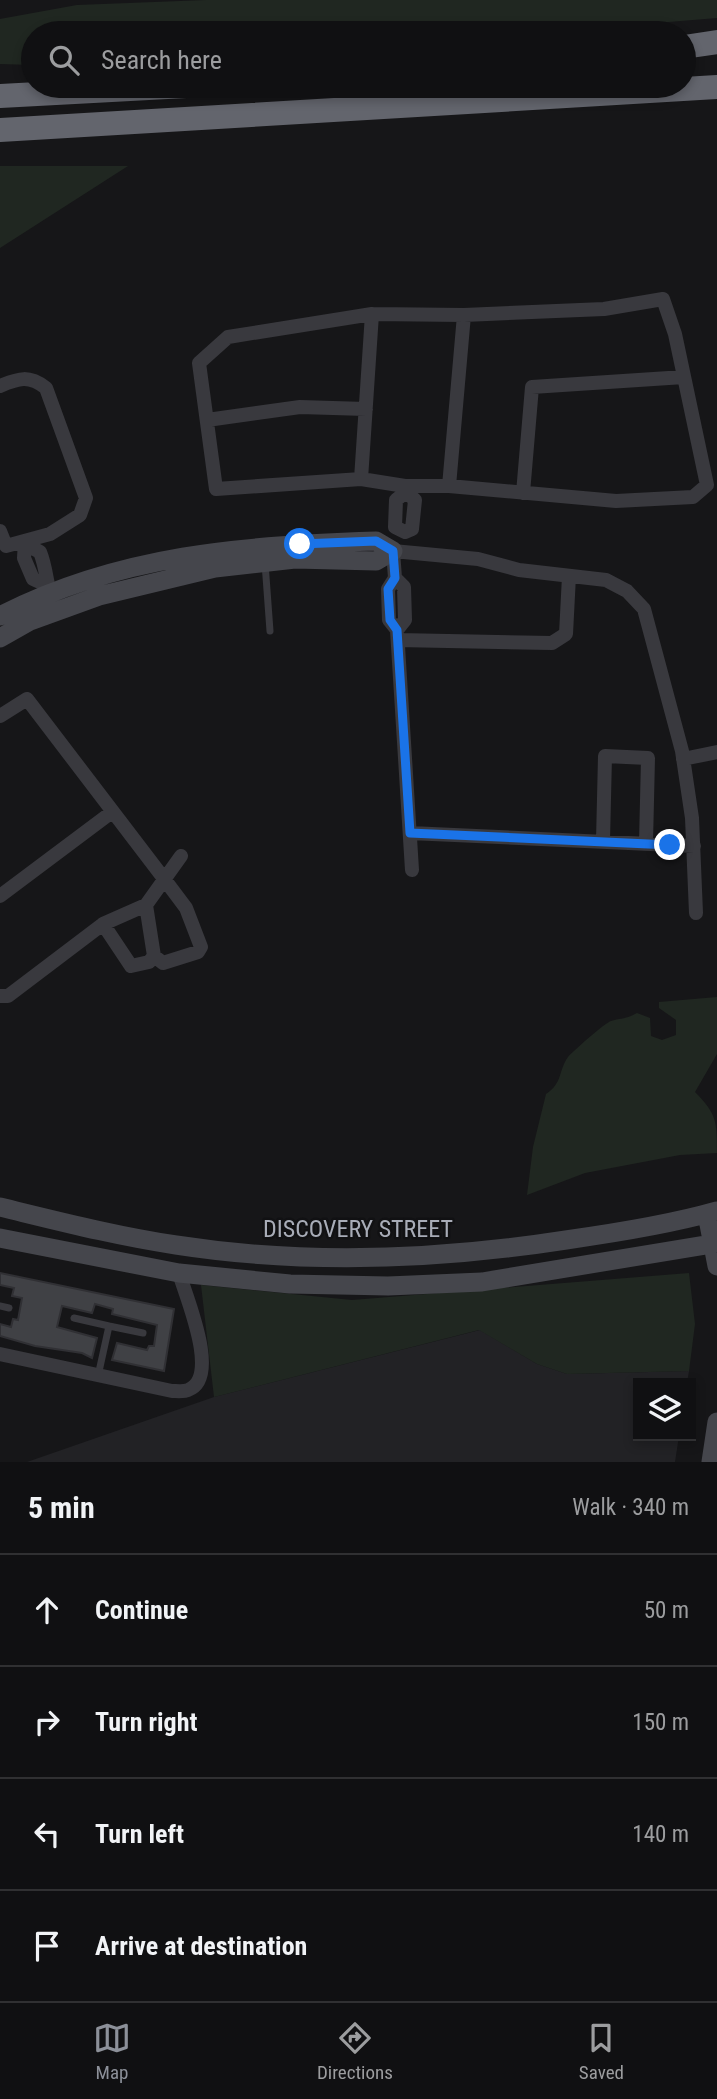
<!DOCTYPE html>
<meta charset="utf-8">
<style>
:root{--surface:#101012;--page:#1e1e20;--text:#f1f3f6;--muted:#9c9d9f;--line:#303032;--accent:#8c9099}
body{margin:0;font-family:"Roboto Condensed",sans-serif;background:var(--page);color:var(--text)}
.controls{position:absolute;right:21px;bottom:21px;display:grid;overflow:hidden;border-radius:0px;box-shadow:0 4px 10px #0003}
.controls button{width:63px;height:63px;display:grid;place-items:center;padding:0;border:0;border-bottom:2px solid var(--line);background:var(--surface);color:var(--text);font:35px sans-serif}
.stop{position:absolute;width:21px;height:21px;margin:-16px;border:5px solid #1a73e8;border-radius:50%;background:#fff}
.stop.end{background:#1a73e8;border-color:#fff;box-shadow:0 2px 7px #0008}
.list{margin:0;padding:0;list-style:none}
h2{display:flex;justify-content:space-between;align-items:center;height:91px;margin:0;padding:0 28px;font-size:30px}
h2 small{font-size:23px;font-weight:400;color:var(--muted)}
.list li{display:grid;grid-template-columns:46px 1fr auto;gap:21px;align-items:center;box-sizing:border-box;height:112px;padding:0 28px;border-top:2px solid var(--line)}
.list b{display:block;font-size:26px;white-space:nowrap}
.list em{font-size:23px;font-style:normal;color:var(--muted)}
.icon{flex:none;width:38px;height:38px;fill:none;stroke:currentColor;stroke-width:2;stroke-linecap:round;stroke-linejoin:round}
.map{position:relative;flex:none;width:717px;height:1462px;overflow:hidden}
.search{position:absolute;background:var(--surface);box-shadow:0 4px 10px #0003;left:21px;right:21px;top:21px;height:77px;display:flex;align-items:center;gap:18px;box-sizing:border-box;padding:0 24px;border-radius:38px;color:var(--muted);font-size:26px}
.sheet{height:539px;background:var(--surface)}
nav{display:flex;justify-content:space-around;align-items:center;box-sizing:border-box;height:98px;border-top:2px solid var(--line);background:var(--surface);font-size:19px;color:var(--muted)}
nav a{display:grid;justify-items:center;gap:4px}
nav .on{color:var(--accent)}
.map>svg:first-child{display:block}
.built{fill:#222225}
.green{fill:#202721}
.building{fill:#404145;stroke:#303034;stroke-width:2}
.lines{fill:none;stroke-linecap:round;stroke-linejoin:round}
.lane{stroke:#39393e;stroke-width:7}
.street{stroke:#39393e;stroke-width:14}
.secondary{stroke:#45464c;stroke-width:19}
.highway{stroke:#63656d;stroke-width:24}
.route{stroke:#1a73e8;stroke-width:9}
.labels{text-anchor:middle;stroke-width:5;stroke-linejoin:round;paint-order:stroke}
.street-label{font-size:24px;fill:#a8acb7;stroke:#111113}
</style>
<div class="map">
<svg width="717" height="1462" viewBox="0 0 717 1462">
<rect width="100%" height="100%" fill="#161618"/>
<path class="built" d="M480,1330L537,1364L567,1374L689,1371L687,1383H638V1436H679L675,1462H27L214,1397Z"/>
<path class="green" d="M206,0H717V18L535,33H33V65L0,64V19L77,5Z
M0,166H128L0,248Z
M717,997V1054L695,1092C717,1114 717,1122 717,1153L680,1155L585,1173L527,1195L533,1147L546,1094C563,1083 558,1071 568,1057C572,1052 606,1022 611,1021C621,1018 627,1019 637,1013L650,1018L651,1036L662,1040L676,1035V1020L659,1008V1002Z
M689,1273L695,1324L689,1371L567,1374L537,1364L479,1330L214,1397L201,1285L352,1300Z"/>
<path class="building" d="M0,1273L174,1309L164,1371L112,1360L117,1343L147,1350L149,1346H154L157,1325L112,1314L113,1309L95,1304L92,1313L62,1306L57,1327L97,1338L92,1358L82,1353L35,1346L0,1336V1324L11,1327L13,1319L18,1320L22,1298L12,1296L14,1288L0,1285Z"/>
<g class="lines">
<path class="lane" d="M265,563L270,631
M0,1306L9,1308
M74,1318L109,1326L98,1376
M109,1326L143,1333"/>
<path class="street" d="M0,386C19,378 29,375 46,388L86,498L80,515L50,534L6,546L0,531
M207,420L300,407L366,409
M361,479L216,489L199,363L228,337L372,314
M405,486L361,479L372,314L464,315
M523,493L532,387L684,377
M405,532L395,527L396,500L406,492L405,486H449L464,315L604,309L663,299L675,334L707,485L693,497L616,501L449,486
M405,532L412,529L415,500L406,492
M25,541L24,558L33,579L46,585
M27,545L40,552C47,569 46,585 53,602
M395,578L404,587L405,620L397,630
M398,640L552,643L566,634L569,576
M0,716L27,699L165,880L186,908L201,947L198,952L163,963L154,956L146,905L181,856
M683,759L717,752
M410,833L694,846
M603,841L605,756L648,758L646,843
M412,870L397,630L389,620L388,589L395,578L393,551L478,559L519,570L606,580L627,591L644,609L682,751L692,818L696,913
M0,896L112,812
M103,924L146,905
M0,996H8L103,924L131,966L149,962L154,956
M0,1354L172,1391C176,1391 184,1392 188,1390C221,1378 186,1297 179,1273"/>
<path class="secondary" d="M0,616C118,555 245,545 376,541L393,551L376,561L295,559L215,568L99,596L30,621L0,638
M0,1207C58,1221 116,1236 176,1245C305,1265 437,1260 566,1240C616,1233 668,1225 717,1211
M707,1214L717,1266
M0,1238L179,1273L290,1284L388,1286L482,1282L717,1243
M711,1462L717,1422"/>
<path class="highway" d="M684,47L717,42
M0,96L186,86
M0,130L717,87"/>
</g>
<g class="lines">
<path class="route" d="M300,544L376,541L393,551L395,578L388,589L390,620L397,630L410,833L670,845"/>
</g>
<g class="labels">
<g class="street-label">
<text x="358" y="1237">DISCOVERY STREET</text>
</g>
</g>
</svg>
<div class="controls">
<button><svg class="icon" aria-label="layers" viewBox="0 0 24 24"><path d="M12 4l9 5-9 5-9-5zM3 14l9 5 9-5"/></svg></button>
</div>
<div class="stop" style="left:300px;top:544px"></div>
<div class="stop end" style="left:670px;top:845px"></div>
<div class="search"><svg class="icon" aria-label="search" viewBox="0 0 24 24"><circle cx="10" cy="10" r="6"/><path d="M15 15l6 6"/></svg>Search here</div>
</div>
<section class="sheet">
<h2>5 min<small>Walk · 340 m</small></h2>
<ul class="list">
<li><svg class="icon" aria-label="ahead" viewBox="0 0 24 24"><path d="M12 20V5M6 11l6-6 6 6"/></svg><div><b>Continue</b></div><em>50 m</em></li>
<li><svg class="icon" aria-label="right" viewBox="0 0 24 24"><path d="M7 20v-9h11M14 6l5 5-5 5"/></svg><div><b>Turn right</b></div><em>150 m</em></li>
<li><svg class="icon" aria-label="left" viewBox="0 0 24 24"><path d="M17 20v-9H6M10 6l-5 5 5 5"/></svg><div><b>Turn left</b></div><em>140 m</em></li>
<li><svg class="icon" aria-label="arrive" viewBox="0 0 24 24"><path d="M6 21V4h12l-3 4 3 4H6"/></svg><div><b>Arrive at destination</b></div></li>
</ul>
</section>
<nav>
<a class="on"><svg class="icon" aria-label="map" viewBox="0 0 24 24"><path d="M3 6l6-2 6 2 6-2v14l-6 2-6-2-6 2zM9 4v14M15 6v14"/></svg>Map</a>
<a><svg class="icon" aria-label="directions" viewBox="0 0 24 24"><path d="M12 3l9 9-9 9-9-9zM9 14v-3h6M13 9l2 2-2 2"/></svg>Directions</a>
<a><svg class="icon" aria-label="saved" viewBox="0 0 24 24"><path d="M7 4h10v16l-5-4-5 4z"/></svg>Saved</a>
</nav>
